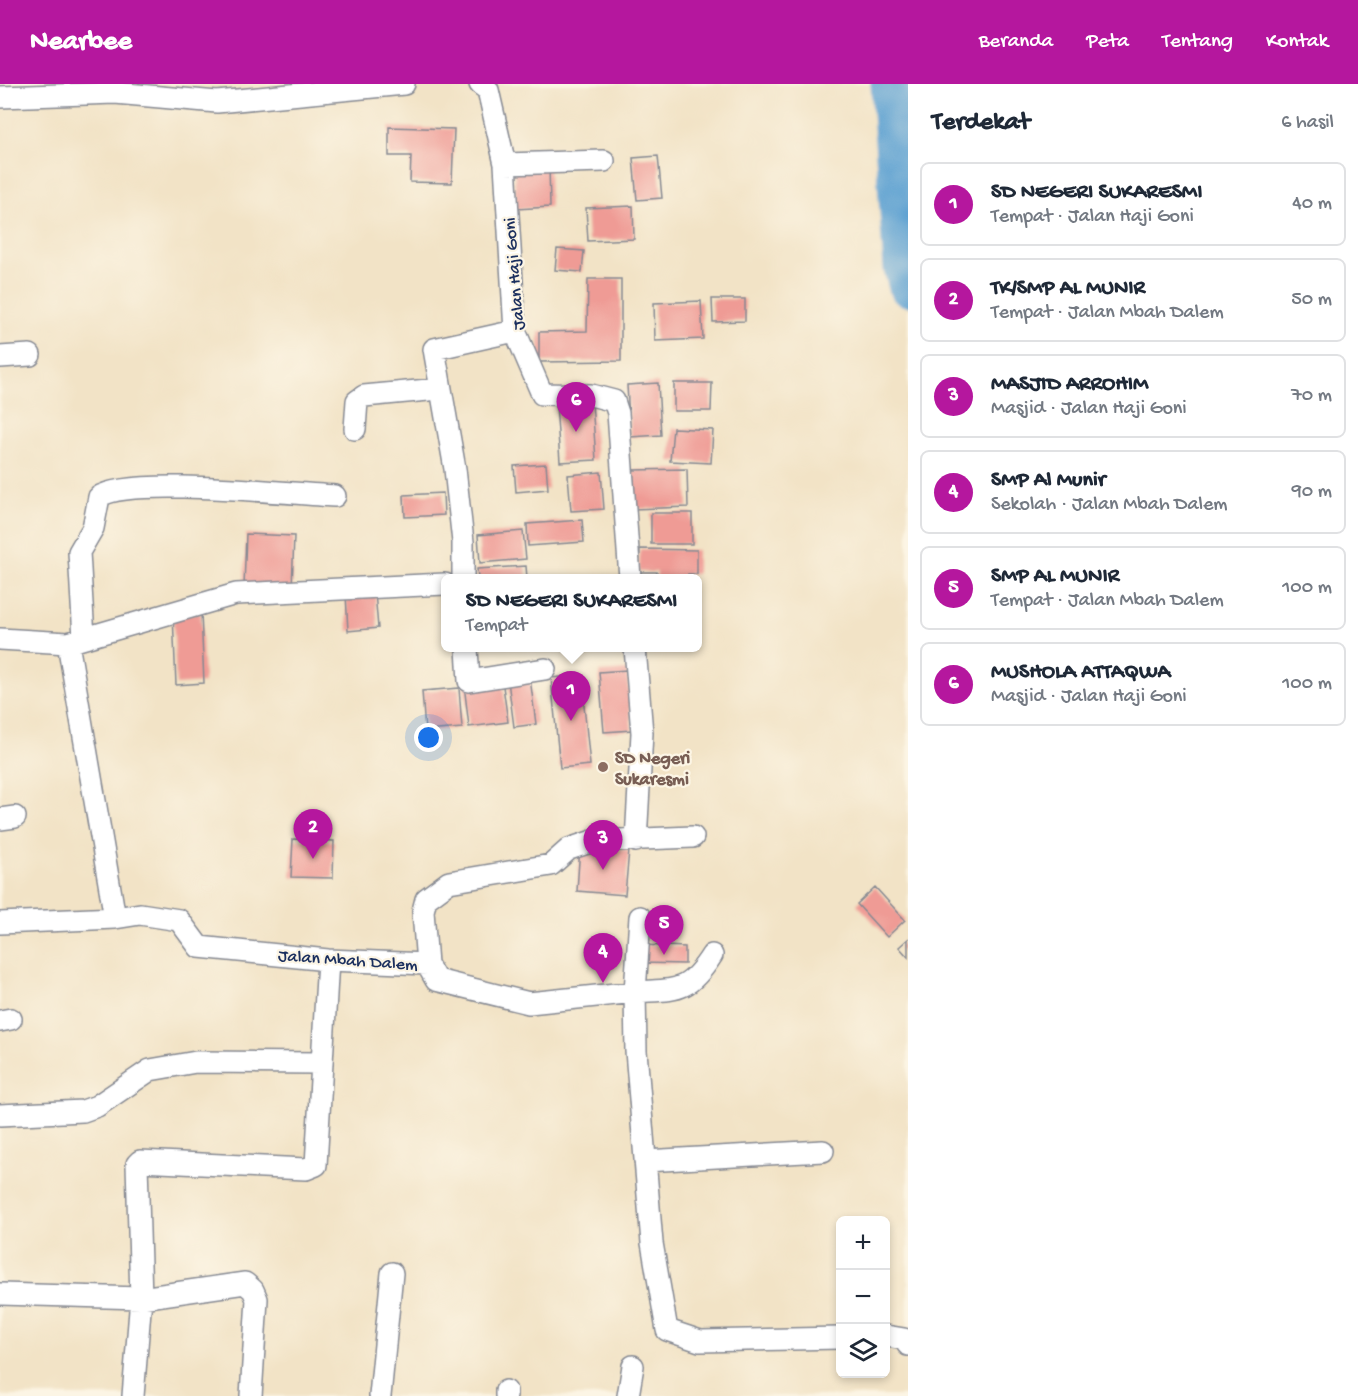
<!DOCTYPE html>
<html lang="id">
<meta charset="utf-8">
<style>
:root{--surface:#fff;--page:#f2f2f3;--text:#1f2937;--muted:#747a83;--line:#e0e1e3;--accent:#b5179e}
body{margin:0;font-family:"Gochi Hand",sans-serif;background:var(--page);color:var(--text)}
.controls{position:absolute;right:18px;bottom:18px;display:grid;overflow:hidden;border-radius:9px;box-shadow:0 3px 9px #0003}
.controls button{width:54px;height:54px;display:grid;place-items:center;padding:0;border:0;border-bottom:2px solid var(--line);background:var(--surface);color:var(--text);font:30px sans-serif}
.you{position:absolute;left:429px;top:654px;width:21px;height:21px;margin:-15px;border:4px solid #fff;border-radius:50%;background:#1a73e8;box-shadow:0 0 0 9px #1a73e833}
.badge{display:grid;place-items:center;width:39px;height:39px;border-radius:50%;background:var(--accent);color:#fff;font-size:20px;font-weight:700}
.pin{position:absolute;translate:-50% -50px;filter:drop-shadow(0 2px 3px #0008)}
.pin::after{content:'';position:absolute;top:32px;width:21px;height:18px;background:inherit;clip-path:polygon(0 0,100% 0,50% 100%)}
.popup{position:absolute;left:441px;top:490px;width:261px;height:78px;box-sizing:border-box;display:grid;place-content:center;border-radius:9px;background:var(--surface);filter:drop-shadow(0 2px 4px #0005);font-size:20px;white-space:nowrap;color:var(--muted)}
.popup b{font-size:22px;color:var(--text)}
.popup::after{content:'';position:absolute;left:50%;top:100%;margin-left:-12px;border:12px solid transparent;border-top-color:var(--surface)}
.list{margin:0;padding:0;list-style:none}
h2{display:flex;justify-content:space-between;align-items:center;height:78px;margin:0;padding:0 24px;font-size:26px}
h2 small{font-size:20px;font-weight:400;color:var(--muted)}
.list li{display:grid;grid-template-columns:39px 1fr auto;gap:18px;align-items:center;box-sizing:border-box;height:84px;margin:0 12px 12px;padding:0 12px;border:2px solid var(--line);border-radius:9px}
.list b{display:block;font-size:22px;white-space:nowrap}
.list p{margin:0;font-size:20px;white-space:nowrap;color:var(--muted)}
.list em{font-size:20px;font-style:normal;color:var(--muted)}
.icon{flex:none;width:33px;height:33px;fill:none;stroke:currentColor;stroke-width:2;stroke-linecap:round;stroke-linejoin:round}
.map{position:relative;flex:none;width:908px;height:1312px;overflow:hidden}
header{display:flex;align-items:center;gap:36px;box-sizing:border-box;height:84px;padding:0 30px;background:var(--accent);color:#fff}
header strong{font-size:28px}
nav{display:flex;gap:33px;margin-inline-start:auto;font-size:21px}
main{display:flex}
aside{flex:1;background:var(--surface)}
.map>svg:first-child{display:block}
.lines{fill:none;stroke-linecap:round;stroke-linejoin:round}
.river{stroke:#5ea2d2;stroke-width:39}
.building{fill:#ef9b95}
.street-casing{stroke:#868992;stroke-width:24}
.street{stroke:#fff;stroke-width:21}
.education-dot{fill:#8d6e63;stroke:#fcf5e5;stroke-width:2}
.labels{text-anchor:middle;stroke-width:4.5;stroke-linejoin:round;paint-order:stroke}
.street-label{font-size:18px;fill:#1b2f5e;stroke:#fcf5e5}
.education-label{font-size:18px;font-weight:bold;fill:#785e54;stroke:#fcf5e5;text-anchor:start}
</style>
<header>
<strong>Nearbee</strong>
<nav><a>Beranda</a><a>Peta</a><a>Tentang</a><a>Kontak</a></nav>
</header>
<main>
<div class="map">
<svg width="908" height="1312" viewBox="0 0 908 1312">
<rect width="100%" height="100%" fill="#fcf5e5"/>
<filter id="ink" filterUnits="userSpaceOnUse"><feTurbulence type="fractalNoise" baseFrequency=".0167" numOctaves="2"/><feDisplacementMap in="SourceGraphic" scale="12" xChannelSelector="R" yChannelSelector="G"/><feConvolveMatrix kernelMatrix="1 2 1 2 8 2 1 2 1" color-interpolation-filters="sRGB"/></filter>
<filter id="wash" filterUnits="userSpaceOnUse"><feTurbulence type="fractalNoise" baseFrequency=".008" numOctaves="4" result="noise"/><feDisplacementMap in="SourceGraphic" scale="24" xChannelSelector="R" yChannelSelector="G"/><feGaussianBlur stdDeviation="1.35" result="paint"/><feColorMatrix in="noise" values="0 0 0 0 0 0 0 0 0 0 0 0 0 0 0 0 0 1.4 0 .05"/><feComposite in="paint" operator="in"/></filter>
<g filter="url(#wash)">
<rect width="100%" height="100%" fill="#f2e3c6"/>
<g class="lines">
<path class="river" d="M890,0L903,184L908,203"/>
</g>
<g id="blocks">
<path class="building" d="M389,43L454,45L452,99L410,98L411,72H389Z
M658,72L662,114L637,116L633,74Z
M549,81L550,123L516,125L514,82Z
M633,122L634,155L588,157L586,124Z
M557,165L584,167L582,188L555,186Z
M588,195H621V277L539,278V248L587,247Z
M712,215H745V237L713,238Z
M701,217L703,255L655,257L654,219Z
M658,299L661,351L630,353L627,301Z
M674,299H712L711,327H674Z
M592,318L596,376L560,378L556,320Z
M673,344L713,346L711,379L670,377Z
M546,380L548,405L516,408L514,382Z
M687,385L688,423L633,425L632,386Z
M601,388L604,425L571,427L568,391Z
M443,409L444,431L405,433L404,411Z
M651,429H692V460H651Z
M582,436L584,458L528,462L527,440Z
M523,447L526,475L480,479L478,451Z
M246,450L294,452L292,504L244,503Z
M640,465L697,466V490H688V494H656L657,488H639Z
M526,482L527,494H478L477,485Z
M375,508L378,544L348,547L346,510Z
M201,529L204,599L176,601L173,531Z
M627,586L632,646L604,648L599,588Z
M581,591L590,681L560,684L551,594Z
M530,594L536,640L514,643L508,597Z
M502,595L508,638L469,643L464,600Z
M459,604L462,644L425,647L422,607Z
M293,755L334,757L333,794L291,793Z
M580,762L629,766L625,811L577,807Z
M875,803L905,836L887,853L857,820Z
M908,855V873L899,863Z
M642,861L685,863V880L642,879Z"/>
</g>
</g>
<g filter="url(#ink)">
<use href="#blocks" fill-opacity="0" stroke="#868992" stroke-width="1.5"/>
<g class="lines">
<g class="street-casing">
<path id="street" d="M480,0L488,6L505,80L515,247L542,310L591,311L614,317L618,329L630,494
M0,13L115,9L217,18L404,0
M505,80L604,77
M0,273L30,271
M355,345L357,317L364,312L439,305
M463,494V458L455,385L434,265L515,247
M84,554L79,468L93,444L99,413C126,392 293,410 335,412
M0,555L68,559L236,510L445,500
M68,559L115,834L140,830L179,836L199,863L328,876L427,880L436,896L529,919L635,908L636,967L652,1159L667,1246L700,1257L840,1254
M467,564L469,597L545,585
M635,564L642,649L636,757
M0,735L15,733
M640,833L635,908C677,905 687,910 712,871
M0,839L115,834
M427,880L423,827L426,815L449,798L551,781L569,765L593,757L693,753
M0,937L11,935
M0,1031L83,1027L97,1022L150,986L196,978L322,979L328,876
M645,1077L823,1067
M0,1210L141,1214L245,1199L253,1206L257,1215L251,1312
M886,1252L904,1255L908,1261
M133,1312L141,1214L137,1080L140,1077L306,1085L316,1081L322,979
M380,1312L392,1189
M506,1312V1307
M628,1312L633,1282"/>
</g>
<use href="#street" class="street"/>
</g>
</g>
<circle class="education-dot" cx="603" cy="683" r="6"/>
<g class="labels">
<g class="street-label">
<text transform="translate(513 190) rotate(-95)" y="6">Jalan Haji Goni</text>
<text transform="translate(348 875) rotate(4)" y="6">Jalan Mbah Dalem</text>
</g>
<g class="education-label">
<text x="615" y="679">SD Negeri<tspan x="615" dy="21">Sukaresmi</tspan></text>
</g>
</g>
</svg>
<div class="controls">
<button>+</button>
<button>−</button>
<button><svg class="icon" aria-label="layers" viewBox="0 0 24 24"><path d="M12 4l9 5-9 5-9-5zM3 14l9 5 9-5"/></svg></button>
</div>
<div class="you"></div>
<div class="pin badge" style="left:571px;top:637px">1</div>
<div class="popup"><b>SD NEGERI SUKARESMI</b>Tempat</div>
<div class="pin badge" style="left:313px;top:775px">2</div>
<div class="pin badge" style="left:603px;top:786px">3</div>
<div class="pin badge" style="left:603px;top:899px">4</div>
<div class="pin badge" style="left:664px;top:871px">5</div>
<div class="pin badge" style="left:576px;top:348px">6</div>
</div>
<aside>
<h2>Terdekat<small>6 hasil</small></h2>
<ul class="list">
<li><span class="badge">1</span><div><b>SD NEGERI SUKARESMI</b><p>Tempat · Jalan Haji Goni</p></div><em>40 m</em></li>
<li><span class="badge">2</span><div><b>TK/SMP AL MUNIR</b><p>Tempat · Jalan Mbah Dalem</p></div><em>50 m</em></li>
<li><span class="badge">3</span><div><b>MASJID ARROHIM</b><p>Masjid · Jalan Haji Goni</p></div><em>70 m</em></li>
<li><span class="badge">4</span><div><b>SMP Al Munir</b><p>Sekolah · Jalan Mbah Dalem</p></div><em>90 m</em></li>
<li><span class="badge">5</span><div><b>SMP AL MUNIR</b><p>Tempat · Jalan Mbah Dalem</p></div><em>100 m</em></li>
<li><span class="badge">6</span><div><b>MUSHOLA ATTAQWA</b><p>Masjid · Jalan Haji Goni</p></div><em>100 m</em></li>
</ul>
</aside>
</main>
